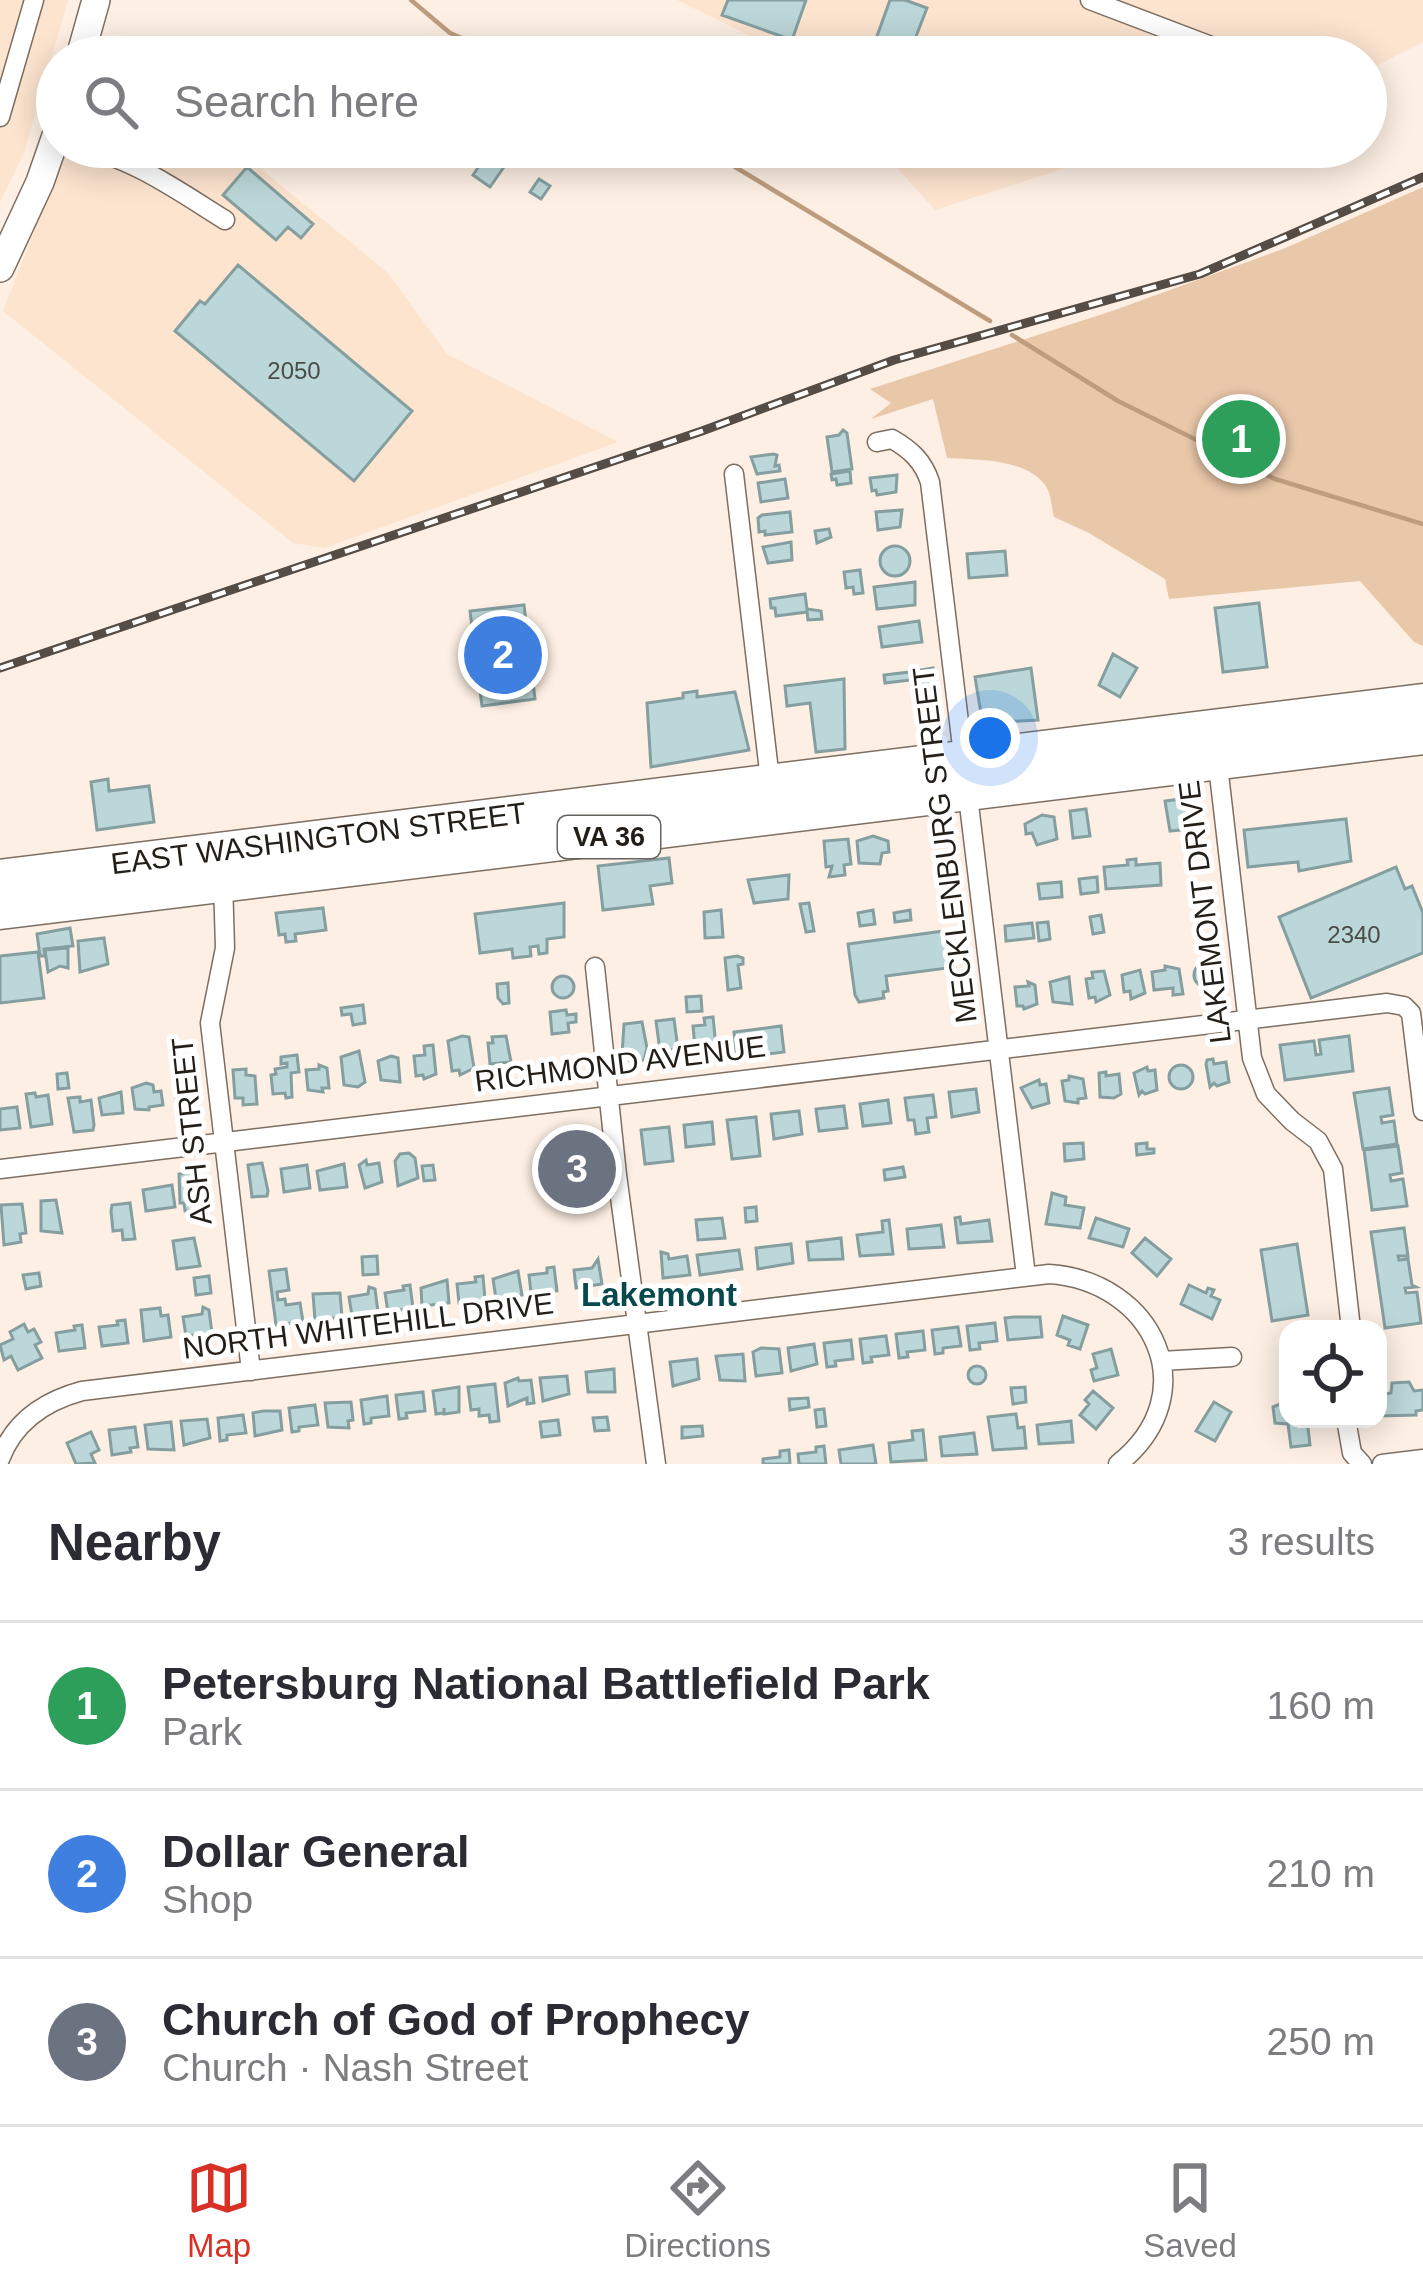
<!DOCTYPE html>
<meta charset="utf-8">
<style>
:root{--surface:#fff;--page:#f7f7f7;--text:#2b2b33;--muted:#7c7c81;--line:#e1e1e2;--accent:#d93025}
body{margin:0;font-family:Arial,sans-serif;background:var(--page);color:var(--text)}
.controls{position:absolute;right:36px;bottom:36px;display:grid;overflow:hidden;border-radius:24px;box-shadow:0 6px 30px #0003}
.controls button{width:108px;height:108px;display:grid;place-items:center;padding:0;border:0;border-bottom:3px solid var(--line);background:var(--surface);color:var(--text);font:60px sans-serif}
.you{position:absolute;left:990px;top:738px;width:42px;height:42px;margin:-30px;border:9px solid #fff;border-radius:50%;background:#1a73e8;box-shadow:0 0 0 18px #1a73e833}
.badge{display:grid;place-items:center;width:78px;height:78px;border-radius:50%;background:var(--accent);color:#fff;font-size:39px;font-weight:700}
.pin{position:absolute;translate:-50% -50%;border:6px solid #fff;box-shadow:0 3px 12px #0006}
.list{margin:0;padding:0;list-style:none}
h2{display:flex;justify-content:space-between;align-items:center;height:156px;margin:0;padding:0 48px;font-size:51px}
h2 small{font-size:39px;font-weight:400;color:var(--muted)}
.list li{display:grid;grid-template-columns:78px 1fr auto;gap:36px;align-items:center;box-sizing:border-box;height:168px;padding:0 48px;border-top:3px solid var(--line)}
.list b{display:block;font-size:45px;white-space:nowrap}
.list p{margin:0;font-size:39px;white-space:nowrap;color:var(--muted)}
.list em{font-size:39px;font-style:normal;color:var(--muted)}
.icon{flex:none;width:66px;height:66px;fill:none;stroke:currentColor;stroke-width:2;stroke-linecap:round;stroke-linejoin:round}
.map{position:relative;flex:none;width:1423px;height:1464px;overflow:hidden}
.search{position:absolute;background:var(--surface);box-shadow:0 6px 30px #0003;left:36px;right:36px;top:36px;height:132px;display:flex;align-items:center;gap:30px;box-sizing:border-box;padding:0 42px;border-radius:66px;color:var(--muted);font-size:45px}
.sheet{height:660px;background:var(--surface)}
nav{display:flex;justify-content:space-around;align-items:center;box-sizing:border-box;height:168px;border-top:3px solid var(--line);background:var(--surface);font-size:33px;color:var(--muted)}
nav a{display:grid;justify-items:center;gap:6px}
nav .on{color:var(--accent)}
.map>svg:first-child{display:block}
.built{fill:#fce4cf}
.green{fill:#e9c7a9}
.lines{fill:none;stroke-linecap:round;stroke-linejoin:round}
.stream{stroke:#be9d7e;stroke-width:4.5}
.building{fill:#bcd7d9;stroke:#859fa0;stroke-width:3}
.street-casing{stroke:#7e6e60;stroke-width:21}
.secondary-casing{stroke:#7e6e60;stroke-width:30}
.highway-casing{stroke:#7e6e60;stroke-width:39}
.street{stroke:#fff;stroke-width:18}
.secondary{stroke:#fff;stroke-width:27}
.highway{stroke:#fff;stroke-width:36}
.rail-casing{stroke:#544c45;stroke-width:9}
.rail{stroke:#fff;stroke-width:4.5;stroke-dasharray:14;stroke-linecap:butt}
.labels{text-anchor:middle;stroke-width:10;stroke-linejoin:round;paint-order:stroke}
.number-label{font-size:24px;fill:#4a4c48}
.shield{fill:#fff;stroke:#66625d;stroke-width:3}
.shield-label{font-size:27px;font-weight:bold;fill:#241e18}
.street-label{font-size:30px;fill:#241e18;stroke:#fff}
.neighbourhood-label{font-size:33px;font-weight:bold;fill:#07494d;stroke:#fff}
</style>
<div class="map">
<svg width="1423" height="1464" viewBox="0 0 1423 1464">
<rect width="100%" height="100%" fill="#fdefe3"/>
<path class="built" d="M0,0H68L24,153L0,202Z
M677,0H1423V42L1366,71V57H793Z
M67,147H191L205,154L215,147H234L388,273L447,354L618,442L324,548L293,543L3,311Z
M878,147H1131L935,210Z"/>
<path class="green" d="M1423,187V646L1414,642L1360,581L1169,599L1165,579L1089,533L1054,517C1052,509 1051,495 1047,488C1029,458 977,460 947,458L933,399L871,419L891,403L870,389L1112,311L1283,249Z"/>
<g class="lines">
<path class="stream" d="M411,0L450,33L506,57
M702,147L990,321
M1012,335L1118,401L1275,479L1423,524"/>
</g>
<path class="building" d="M728,0H806L792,40L722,15Z
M890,0H905L927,8L908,57H891L872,50Z
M778,41L796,48L792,57L774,52Z
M489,151L501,159L498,163L504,167L490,187L473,175Z
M247,167L313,224L301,238L288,227L276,240L223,195Z
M539,179L550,186L541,199L530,192Z
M238,265L412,411L354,481L175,331L200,301L205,304Z
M843,430L847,433L852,469L832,472L827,437L839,435Z
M773,454L777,455L775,466L779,465L780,471L757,474L751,457Z
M850,471L851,483L837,485L836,479L832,480L831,474Z
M897,475L896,492L877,495L876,490L872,491L870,478Z
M785,479L788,498L761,502L758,483Z
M902,510L900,527L878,530L876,512Z
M790,512L792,532L765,535V531L759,532L758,518L762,515Z
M829,529L831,537L817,543L815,531Z
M791,542L792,560L768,563L763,547Z
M880 561a15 15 0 1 1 30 0a15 15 0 1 1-30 0Z
M1005,551L1007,575L969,578L967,554Z
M860,570L863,593L854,594L853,587L846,588L844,572Z
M915,582V605L877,609L874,587Z
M805,594L807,609L821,611L822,619L808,620L807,612L776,616L775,608H771L770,599Z
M1259,603L1267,667L1223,672L1215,608Z
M524,605L535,699L482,706L470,611Z
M919,621L922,642L882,647L879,627Z
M1113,654L1137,668L1120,697L1099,685Z
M933,668L936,684L924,686L921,670Z
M1031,668L1038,720L1000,722L1001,729L984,732L975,677Z
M918,671L919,679L885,683L884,675Z
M844,679L845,749L816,752L810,703L787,706L785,686Z
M697,691V697L735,692L749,750L651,767L647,703L683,698V693Z
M108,779L109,791L149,786L154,822L97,830L91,782Z
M1188,798L1190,829L1170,831L1165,801Z
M1086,809L1090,836L1073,838L1070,811Z
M1042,815L1054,817L1057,839L1037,845L1032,833L1026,834L1025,824Z
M1346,819L1351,861L1299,871L1298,862L1248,867L1244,830Z
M873,836L888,841L889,852L882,853L880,864L859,863L857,841Z
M848,839L851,864L844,865L845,875L829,877L832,866L826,867L824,841Z
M669,858L672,883L650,886L653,904L603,910L598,866Z
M1136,859V865L1160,863L1161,885L1106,889L1104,867L1128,865L1127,860Z
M1396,867L1405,889L1412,886L1423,913V953L1311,998L1279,917Z
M789,875L788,899L754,903L748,880Z
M1097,877L1098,892L1081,894L1079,879Z
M1061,882L1062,897L1040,899L1038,884Z
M564,903V937L547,939V953L539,954L538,946L530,947L531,956L513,958L512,949L480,953L475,914Z
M809,903L814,931L806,932L800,904Z
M323,908L326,930L295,934L296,941L286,942L285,934L279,935L276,913Z
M721,910L723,937L705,938L704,912Z
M873,910L875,924L860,926L858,913Z
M910,910L911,920L895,922L894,913Z
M1101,915L1104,932L1093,934L1090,917Z
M1048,922L1050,939L1039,941L1037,923Z
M1032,923L1034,938L1006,941L1005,926Z
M70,928L73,946L44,949L45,956H40L37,934Z
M951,930L957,953L954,954L955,967L886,976L888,991L883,992L884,998L859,1002L855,995L848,944Z
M104,938L108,964L80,972L78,941Z
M68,948V968L60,966L48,972L45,950Z
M38,952L44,998L0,1003V956Z
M737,956L743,958V964L738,965L741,988L728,990L725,958Z
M1194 975a12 12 0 1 1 24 0a12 12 0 1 1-24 0Z
M1165,966L1179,969L1183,994L1173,995V988L1154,990L1152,972L1165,970Z
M1140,970L1145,993L1131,999L1130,991L1124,992L1122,975Z
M1104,971L1110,995L1096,1002L1095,997L1089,998L1086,979L1093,978L1092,972Z
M552 987a11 11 0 1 1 22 0a11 11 0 1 1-22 0Z
M1069,977L1072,1004L1053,1002L1050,982Z
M1028,982L1035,985L1037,1004L1024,1009L1023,1006H1017L1015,987L1029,986Z
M508,983L509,1003L503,1004L498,998L497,984Z
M701,996L702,1011L687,1012L686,997Z
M363,1005L365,1023L353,1025L351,1014L342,1015L341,1008Z
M566,1010L567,1015L576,1014V1022L568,1023L569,1032L552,1034L550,1012Z
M713,1017L716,1046L713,1052L701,1053V1048H695L693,1026L705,1025L704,1018Z
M674,1019L678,1049L660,1051L656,1021Z
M642,1022L647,1048L644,1060L630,1061L629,1055H622L624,1024Z
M781,1026L784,1052L737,1058L734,1032Z
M462,1036L469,1037L474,1068L460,1075L459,1070L452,1071L448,1041Z
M506,1036L511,1062L490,1064L488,1043H493L492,1037Z
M1349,1036L1353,1071L1285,1080L1280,1045L1314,1041L1316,1055L1321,1054L1319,1040Z
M433,1045L436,1074L424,1079L423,1075L416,1076L414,1056L425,1055L424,1046Z
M359,1051L365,1082L358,1087L344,1085L341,1057Z
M297,1055L299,1072L291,1073L292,1097L286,1098L285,1093L273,1094L271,1075L276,1074L275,1069L287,1067V1063L281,1064V1057Z
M391,1056L398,1058L400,1082L381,1080L378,1061Z
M1213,1059L1214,1064L1226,1062L1229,1082L1217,1086L1214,1083L1210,1087L1206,1064L1207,1060Z
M192,1063L197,1104L185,1110L184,1105L177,1107L173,1071L179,1070L178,1065Z
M1169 1077a12 12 0 1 1 24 0a12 12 0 1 1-24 0Z
M319,1065L327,1068L329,1088H322L323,1092L308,1090L306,1070L319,1069Z
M1147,1067L1148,1071L1155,1070L1157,1090L1145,1094L1142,1091L1139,1095L1134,1073Z
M246,1069V1075L255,1076L257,1104L243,1105V1098H235L233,1070Z
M1106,1072V1076L1119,1074L1121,1094L1114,1098L1100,1097L1099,1073Z
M67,1073L69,1088L58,1089L57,1074Z
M1069,1076L1083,1079L1086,1098L1078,1099V1103L1065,1101L1062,1081L1069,1080Z
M1039,1080L1040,1085L1046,1084L1049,1103L1032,1108L1021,1088Z
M146,1083L153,1085L154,1092L161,1091L163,1105L149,1107V1110L135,1109L132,1088Z
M1389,1088L1393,1115L1381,1117L1382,1123L1394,1121L1397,1144L1363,1149L1354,1093Z
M976,1089L979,1112L952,1117L949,1092Z
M121,1092L123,1113L102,1115L99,1098Z
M35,1093L36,1097L48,1095L52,1124L31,1127L26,1094Z
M933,1095L936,1117L927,1118L929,1132L916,1134L914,1120H908L905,1098Z
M80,1097V1102L91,1100L94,1125L93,1130L74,1132L68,1098Z
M888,1100L891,1123L863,1126L860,1104Z
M844,1106L847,1128L819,1131L816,1109Z
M17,1107L20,1128L0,1130V1109Z
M799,1111L802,1134L774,1139L771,1114Z
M756,1117L760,1156L732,1159L727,1120Z
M712,1122L714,1144L686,1147L684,1125Z
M669,1127L673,1161L645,1164L641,1130Z
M587,1141L593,1194L575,1201V1197H567L561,1144Z
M1083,1143L1084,1159L1065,1161L1064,1144Z
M1147,1143V1149H1154V1153L1137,1155L1136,1144Z
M1398,1146L1402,1173L1390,1175L1391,1181L1403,1179L1407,1206L1372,1210L1364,1150Z
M409,1153L415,1158L418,1178L398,1186L395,1161L400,1154Z
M366,1160L367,1165L379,1163L382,1182L365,1188L359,1165Z
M262,1163L268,1191L267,1196L252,1197L248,1165Z
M344,1164L347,1187L320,1190L317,1171Z
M307,1165L310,1188L284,1192L281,1169Z
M433,1165L435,1180L424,1181L422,1166Z
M903,1167L905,1177L885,1180L884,1170Z
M200,1172L204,1210L185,1211L184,1203H180L179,1174Z
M172,1185L175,1207L146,1211L143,1190Z
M1052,1193L1066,1197L1065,1205L1084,1208L1080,1228L1046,1224Z
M56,1200L62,1233L41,1231V1201Z
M130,1203L135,1239L123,1240L122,1230L113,1231L111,1211L112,1205Z
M22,1204L26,1233L20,1234L21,1242L4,1245L1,1205Z
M756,1207L757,1221L746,1222L745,1208Z
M960,1217L961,1224L989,1220L992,1241L958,1243L955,1218Z
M722,1218L725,1238L698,1240L696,1220Z
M1096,1218L1129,1229L1123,1247L1089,1238Z
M889,1220L893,1254L860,1256L857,1235L883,1232L882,1221Z
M941,1225L944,1247L909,1249L907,1229Z
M1404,1228L1408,1256H1398L1399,1260L1408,1259L1412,1285L1416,1287L1405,1288L1406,1293L1417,1292L1421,1323L1385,1328L1371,1232Z
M194,1238L200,1266L177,1269L173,1241Z
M841,1238L843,1259L809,1260L807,1242Z
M1145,1238L1171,1259L1157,1276L1132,1253Z
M791,1244L793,1263L758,1269L756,1248Z
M1297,1244L1308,1315L1272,1321L1261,1250Z
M739,1250L742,1269L700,1275L697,1255Z
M661,1252L668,1254L669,1259L687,1256L690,1275L663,1278Z
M377,1256L378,1274L363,1275L362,1257Z
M598,1259L602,1284L576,1288L574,1270L592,1268Z
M554,1267L557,1291L531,1293L529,1275L547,1273V1268Z
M286,1269L289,1290L277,1292L278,1300L285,1299L286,1305L300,1303L303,1322L276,1325L269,1271Z
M518,1271L522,1295L496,1299L493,1279Z
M39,1273L41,1286L26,1289L23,1275Z
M209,1276L211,1293L196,1295L194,1278Z
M483,1276L485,1300L459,1303L457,1284L476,1282L475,1277Z
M447,1280L449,1303L422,1306L421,1288Z
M410,1285L413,1308L388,1312L385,1293L404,1290L403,1286Z
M1189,1285L1206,1293L1208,1288L1214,1290L1211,1296L1220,1300L1212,1319L1181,1304Z
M369,1287L375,1289L378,1312L352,1316L349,1297L368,1294Z
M340,1293L342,1317L315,1320L313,1294Z
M203,1307L209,1310L212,1333L186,1336L183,1317L202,1314Z
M160,1308L161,1316L168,1315L171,1337L144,1341L141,1310Z
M1063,1316L1088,1325L1080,1349L1068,1345L1070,1340L1057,1335Z
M1014,1317H1040L1042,1337L1008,1340L1005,1318Z
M125,1320L128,1343L102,1346L99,1327L118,1325L117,1321Z
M995,1323L997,1341L979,1343L980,1349L970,1350L967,1326Z
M24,1324L28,1332L34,1329L41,1342L35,1345L42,1358L18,1370L11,1356L4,1360L0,1345L13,1339L10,1332Z
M82,1325L85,1348L59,1351L56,1333L75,1330L74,1326Z
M958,1327L961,1346L943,1348V1353L935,1354L932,1330Z
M923,1331L925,1350L907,1352L908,1357L899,1358L896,1334Z
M886,1336L889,1355L871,1357L872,1362L863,1363L860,1339Z
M851,1340L853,1359L835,1361L836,1366L827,1367L824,1343Z
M814,1344L817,1364L791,1371L788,1348Z
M761,1348L779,1349L782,1373L756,1376L753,1352Z
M1111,1349L1118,1375L1094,1381L1091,1370L1097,1368L1093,1354Z
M743,1354L745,1381L720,1380L716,1356Z
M697,1359L699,1379L673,1386L670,1362Z
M968 1375a9 9 0 1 1 18 0a9 9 0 1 1-18 0Z
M614,1369L615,1392H588L586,1372Z
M567,1376L569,1394L543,1401L540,1378Z
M1288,1377V1419H1307L1310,1445L1291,1447L1288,1424L1275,1423L1273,1407L1285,1402L1282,1378Z
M518,1378L519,1381L531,1380L534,1403L527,1404V1398L508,1406L505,1383Z
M1409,1382L1414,1391L1423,1390V1410L1416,1411V1415L1378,1416V1395L1391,1393L1392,1383Z
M495,1384L499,1421L490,1422L489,1415L479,1416V1409L471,1410L468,1387Z
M459,1387V1412L444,1414V1408V1413L436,1414L433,1391Z
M1025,1387L1026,1402L1013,1404L1011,1388Z
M1093,1391L1113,1408L1096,1429L1080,1415L1089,1404L1085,1400Z
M423,1392L425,1411L406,1413L407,1418L399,1419L396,1395Z
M387,1396L389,1416L371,1418V1423L364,1424L361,1400Z
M808,1398L809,1407L790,1410L789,1399Z
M351,1402L353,1420L348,1421L349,1428L328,1427L325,1403Z
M1214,1402L1231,1412L1215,1441L1196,1431Z
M315,1405L318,1425L299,1427V1431L292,1432L289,1408Z
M824,1409L826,1426L817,1427L815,1410Z
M263,1411H280L282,1430L255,1436L253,1413Z
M1016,1414L1018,1428L1024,1427L1026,1448L993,1450L988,1417Z
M243,1415L246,1433L227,1435V1440L220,1441L218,1418Z
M607,1417L609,1430L595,1431L593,1418Z
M207,1419L210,1438L184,1445L181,1421Z
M558,1420L560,1435L542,1437L540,1422Z
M1071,1421L1073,1442L1039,1444L1037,1425Z
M171,1422L174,1450L148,1449L145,1425Z
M702,1426L703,1436L682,1438V1427Z
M135,1427L138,1447L130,1448L131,1452L112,1455L109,1430Z
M923,1430L926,1460L891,1462L889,1443L913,1440L912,1431Z
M91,1432L99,1450L91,1454L95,1463L76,1464L67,1443Z
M974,1433L977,1454L942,1456L940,1437Z
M873,1445L876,1464H841L839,1450Z
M824,1446L826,1464H799L798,1454L816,1452V1447Z
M789,1450L790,1464H763V1459L780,1457V1451Z"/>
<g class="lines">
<g class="street-casing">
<path id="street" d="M1090,0L1240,57
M0,117L34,0
M76,147C129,155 180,192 225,220
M877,442L892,439C911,450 923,461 930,482L1026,1276
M734,474L771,788
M1217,757L1252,1058L1266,1094L1292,1121L1318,1141L1333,1169L1351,1329
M223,881L225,948L210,1023L251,1371
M595,967L617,1175L656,1464
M0,1169L1387,1003L1404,1006L1411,1013L1423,1111
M1161,1361L1232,1357
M1346,1419L1352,1453L1362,1464
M0,1459C14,1422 45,1401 82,1391L1049,1274C1154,1281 1207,1394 1118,1464
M1382,1464L1423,1459"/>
</g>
<g class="secondary-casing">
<path id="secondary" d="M80,57L96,0
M0,268L40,182L57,133"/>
</g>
<g class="highway-casing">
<g id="highway">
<path id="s1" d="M0,878L1423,702"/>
<path d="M0,911L1423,736"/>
</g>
</g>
<use href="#street" class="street"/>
<use href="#secondary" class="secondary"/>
<use href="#highway" class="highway"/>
<g class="rail-casing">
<path id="rail" d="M0,668L702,431L894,360L1200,274L1423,177"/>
</g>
<use href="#rail" class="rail"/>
</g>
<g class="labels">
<g class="number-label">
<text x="294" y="379">2050</text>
<text x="1354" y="943">2340</text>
</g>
<rect class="shield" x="558" y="816" width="102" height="42" rx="9"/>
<g class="shield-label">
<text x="609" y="846">VA 36</text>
</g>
<g class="street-label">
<text dy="10" stroke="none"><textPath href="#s1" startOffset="321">EAST WASHINGTON STREET</textPath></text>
<text transform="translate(945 845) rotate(-97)" y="10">MECKLENBURG STREET</text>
<text transform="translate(1205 912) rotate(-97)" y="10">LAKEMONT DRIVE</text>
<text transform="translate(620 1064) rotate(-7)" y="10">RICHMOND AVENUE</text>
<text transform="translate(192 1131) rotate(-96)" y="10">ASH STREET</text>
<text transform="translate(368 1326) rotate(-7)" y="10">NORTH WHITEHILL DRIVE</text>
</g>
<g class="neighbourhood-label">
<text x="659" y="1306">Lakemont</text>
</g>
</g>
</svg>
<div class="controls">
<button><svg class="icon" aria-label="locate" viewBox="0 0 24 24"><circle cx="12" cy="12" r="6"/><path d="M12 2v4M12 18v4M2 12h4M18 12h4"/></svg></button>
</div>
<div class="you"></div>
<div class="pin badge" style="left:1241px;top:439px;background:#2e9e5b">1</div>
<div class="pin badge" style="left:503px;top:655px;background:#3f7fe0">2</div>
<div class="pin badge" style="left:577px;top:1169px;background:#6b7280">3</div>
<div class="search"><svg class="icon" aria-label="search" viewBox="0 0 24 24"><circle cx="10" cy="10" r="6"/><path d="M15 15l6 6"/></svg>Search here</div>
</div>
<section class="sheet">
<h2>Nearby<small>3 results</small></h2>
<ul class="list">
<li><span class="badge" style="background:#2e9e5b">1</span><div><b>Petersburg National Battlefield Park</b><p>Park</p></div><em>160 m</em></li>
<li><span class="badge" style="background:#3f7fe0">2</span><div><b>Dollar General</b><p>Shop</p></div><em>210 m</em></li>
<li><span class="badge" style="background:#6b7280">3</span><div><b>Church of God of Prophecy</b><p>Church · Nash Street</p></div><em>250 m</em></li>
</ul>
</section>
<nav>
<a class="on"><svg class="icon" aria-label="map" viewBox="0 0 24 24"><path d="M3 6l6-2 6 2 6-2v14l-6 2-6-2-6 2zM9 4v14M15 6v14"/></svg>Map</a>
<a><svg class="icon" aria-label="directions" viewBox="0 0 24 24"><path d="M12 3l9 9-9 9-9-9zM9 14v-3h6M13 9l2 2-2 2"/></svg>Directions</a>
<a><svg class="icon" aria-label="saved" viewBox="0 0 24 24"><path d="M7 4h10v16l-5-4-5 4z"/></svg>Saved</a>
</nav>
